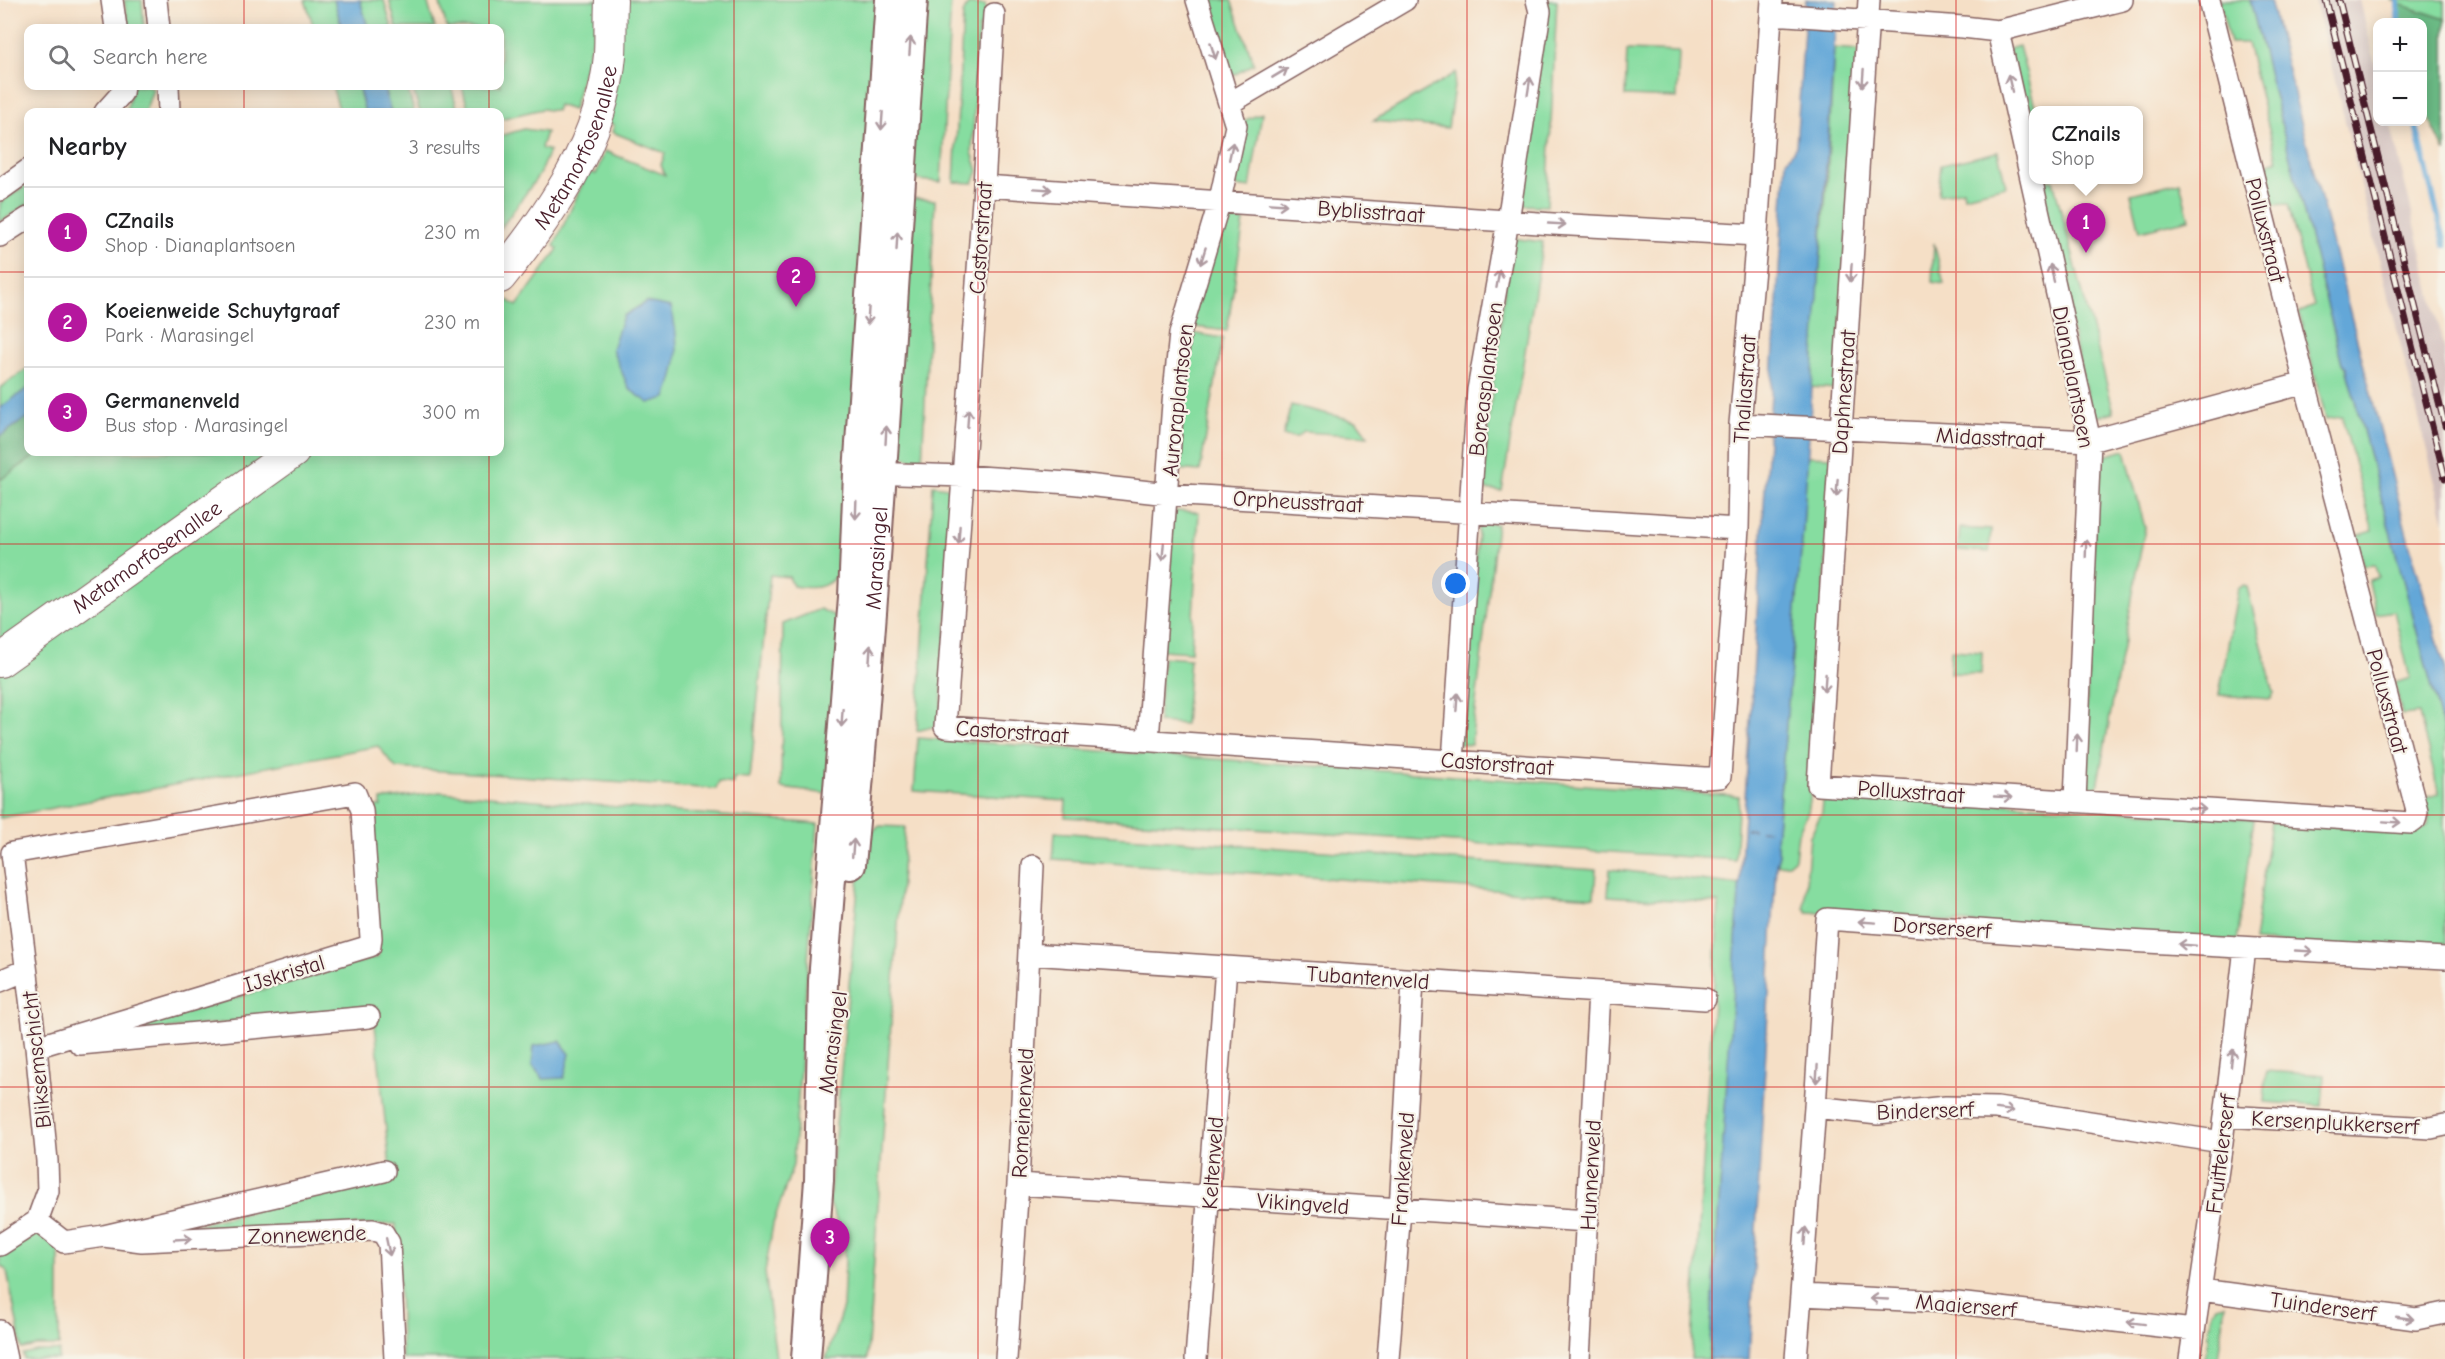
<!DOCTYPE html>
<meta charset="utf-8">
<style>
:root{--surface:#fff;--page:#f2f2f2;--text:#202124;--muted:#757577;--line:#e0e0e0;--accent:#b5179e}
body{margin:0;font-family:"Comic Neue",sans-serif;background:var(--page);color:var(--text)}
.controls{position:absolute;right:18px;top:18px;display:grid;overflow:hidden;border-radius:12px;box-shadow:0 3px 15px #0003}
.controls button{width:54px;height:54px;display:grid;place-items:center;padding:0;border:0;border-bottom:2px solid var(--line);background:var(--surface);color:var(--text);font:30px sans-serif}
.you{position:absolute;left:1456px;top:584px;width:21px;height:21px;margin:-15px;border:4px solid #fff;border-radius:50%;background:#1a73e8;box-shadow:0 0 0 9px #1a73e833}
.badge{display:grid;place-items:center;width:39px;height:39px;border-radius:50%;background:var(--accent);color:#fff;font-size:20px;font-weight:700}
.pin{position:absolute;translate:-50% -50px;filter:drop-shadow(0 2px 3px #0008)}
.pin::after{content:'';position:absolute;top:32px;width:21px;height:18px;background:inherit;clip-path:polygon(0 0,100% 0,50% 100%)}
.popup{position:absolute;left:2029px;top:106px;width:114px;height:78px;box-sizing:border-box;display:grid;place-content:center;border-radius:12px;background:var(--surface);filter:drop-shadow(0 2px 4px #0005);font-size:20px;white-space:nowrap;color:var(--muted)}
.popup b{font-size:22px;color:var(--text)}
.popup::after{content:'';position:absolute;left:50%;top:100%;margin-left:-12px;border:12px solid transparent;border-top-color:var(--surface)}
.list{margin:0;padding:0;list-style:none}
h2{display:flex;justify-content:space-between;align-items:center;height:78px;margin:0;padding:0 24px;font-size:26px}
h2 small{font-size:20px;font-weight:400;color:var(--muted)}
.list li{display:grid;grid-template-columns:39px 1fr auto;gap:18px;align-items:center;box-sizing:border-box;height:90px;padding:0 24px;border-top:2px solid var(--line)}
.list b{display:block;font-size:22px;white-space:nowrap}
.list p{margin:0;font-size:20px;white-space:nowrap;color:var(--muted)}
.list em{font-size:20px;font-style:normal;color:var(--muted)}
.icon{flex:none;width:33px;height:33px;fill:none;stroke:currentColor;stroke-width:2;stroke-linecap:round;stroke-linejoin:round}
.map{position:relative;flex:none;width:2445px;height:1359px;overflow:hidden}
.search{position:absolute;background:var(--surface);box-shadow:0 3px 15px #0003;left:24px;top:24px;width:480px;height:66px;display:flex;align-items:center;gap:15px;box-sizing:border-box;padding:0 21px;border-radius:12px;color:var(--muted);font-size:22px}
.panel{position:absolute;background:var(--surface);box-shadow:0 3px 15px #0003;left:24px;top:108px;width:480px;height:348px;border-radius:12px}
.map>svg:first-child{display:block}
.industrial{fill:#d1bfbd}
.green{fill:#86dda0;stroke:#687e66;stroke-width:1.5}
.forest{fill:#6cbc86;stroke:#5b6e58;stroke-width:1.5}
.water{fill:#63a7d8;stroke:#566382;stroke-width:1.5}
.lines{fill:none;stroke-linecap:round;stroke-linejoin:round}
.stream{stroke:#63a7d8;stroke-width:6}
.ferry{stroke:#545570;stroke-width:1.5;stroke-dasharray:8 6;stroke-linecap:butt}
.street-casing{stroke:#866261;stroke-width:24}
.secondary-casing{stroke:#866261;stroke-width:32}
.primary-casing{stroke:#866261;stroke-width:34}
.street{stroke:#fff;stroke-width:21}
.secondary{stroke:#fff;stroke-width:28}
.primary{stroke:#fff;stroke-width:32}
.rail-casing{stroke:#4a1f2b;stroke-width:7}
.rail{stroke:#f7f3e8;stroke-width:4.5;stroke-dasharray:14;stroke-linecap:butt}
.oneway{stroke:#ae9aa0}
.grid{fill:none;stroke:#d62828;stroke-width:1.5;stroke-opacity:0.55}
.labels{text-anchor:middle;stroke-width:4.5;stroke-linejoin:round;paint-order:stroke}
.street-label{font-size:22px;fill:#4a1f2b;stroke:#f7f3e8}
</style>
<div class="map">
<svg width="2445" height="1359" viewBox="0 0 2445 1359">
<rect width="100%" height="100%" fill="#f7f3e8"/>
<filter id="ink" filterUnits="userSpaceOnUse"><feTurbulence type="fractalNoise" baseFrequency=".0167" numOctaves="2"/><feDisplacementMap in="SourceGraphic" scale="12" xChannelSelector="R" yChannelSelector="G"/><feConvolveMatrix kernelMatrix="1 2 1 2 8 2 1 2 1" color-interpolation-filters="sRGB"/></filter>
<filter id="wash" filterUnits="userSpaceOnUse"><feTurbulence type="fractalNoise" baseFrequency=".008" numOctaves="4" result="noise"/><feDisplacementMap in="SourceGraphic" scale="24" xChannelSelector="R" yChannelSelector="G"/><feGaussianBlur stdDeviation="1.35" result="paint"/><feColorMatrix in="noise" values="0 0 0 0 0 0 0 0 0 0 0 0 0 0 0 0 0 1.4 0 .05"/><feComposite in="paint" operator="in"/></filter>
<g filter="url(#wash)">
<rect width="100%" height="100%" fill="#f5dfc6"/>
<path class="industrial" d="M2315,0H2360L2377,72L2378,122H2390L2445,350V523Z"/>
<path class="green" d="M124,0H142L144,28H129Z
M305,0H334L342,28H314Z
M360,0H384L392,28H368Z
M389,0H427L435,28H397Z
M439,0H599L592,41L573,110L558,105L556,111L542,109L500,119V112H469L462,86H500V28H447Z
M623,0H885L848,564C828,586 823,591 793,586L789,577L770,575L750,779L733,778V784L719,782L716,789L396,768L378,746L0,818V674L313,452H500V310L508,300L517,306L558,249L554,246L588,172L596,174L605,151L665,175L661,165L665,153L612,132L614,125L601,119Z
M919,0H951L941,182L906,179Z
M1203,0H1231L1254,64L1227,79Z
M1544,0H1557L1547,206L1517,205Z
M2219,0H2250L2342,363L2346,367L2445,736V953L2254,941L2271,821L2419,831L2428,825L2429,817L2425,798L2439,794L2419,713L2402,715L2395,683L2410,678L2394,611L2376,614L2369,582V580L2378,577L2375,565L2364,566L2356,536L2373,531L2342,417L2326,419L2299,313L2314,306L2288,204L2271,205L2261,166L2277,160L2247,43H2230Z
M2393,0H2445V19L2399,4Z
M968,4L985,5L988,25L979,27L972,152L978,171L973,183L954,182L963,14Z
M2019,46L2036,110H2034L2033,163L2008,49Z
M1834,48L1858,50L1837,389L1810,387L1827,180Z
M1627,50L1679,52L1677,98L1625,96Z
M1456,73L1448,128L1373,121Z
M133,86H149L153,89L145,112H126Z
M332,86H358L365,112H340Z
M383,86H407L414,112H391Z
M412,86H451L458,112H420Z
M1262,113L1250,188L1228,185L1243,121Z
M524,129L546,132L541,148L549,151L539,175L501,228L500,136Z
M1998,152L2006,186L1964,196L1963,190L1938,195L1941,165Z
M2037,180H2053L2114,412L2092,418Z
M2180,182L2189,219L2140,231L2131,194Z
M28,184V204L0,222V203Z
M907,198L935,200L922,463L901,456L892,423Z
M1218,219L1244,221L1227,331L1188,326Z
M1511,238L1543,242L1502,491L1483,489L1489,416Z
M1934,243L1944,284L1932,282Z
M1186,332L1223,338L1200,471L1175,469Z
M28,368V388L0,408V388Z
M1291,405L1357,421L1368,436L1304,432L1297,437L1283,436Z
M2125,450L2145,528L2097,787L2083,786L2097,458Z
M41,452H276L0,649V480Z
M1807,456L1833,457L1810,800L1808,812L1798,833L1795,858L1788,864L1776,865L1779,854L1776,841L1803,528Z
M933,485L947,487L955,495L940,725L917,731Z
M1173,511L1199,512L1191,652L1162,650Z
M1479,522L1497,524L1471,745L1459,744Z
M1960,528L1991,530L1989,552L1958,550Z
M2244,585L2247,587L2274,693L2271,699L2219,695L2238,589Z
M820,609L835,616L843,632L828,794L781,788L783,624Z
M1951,650L1982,652L1981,674L1950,673Z
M1163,657L1190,659L1185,724L1158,722Z
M918,738L1739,796L1735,860L1065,817L1066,801L914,791Z
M440,792L818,824L793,1165L773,1224L765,1272L776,1359H402L396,1224L154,1235L391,1178L373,1006L133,1033L132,1027L378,957L369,815L376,814L375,807L381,806V800Z
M1824,792L2254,819L2237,941L1807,912L1804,907L1810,836L1822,812Z
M878,826L905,827L867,1359H826L843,1307L845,1262L844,1239L829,1201L862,844Z
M1055,832L1596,870L1594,897L1053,859Z
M1610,869L1740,885L1709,1359H1691L1719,903L1608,896Z
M2266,1071L2324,1075L2322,1106L2264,1102Z
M35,1234H41L59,1247V1346H36L22,1349L7,1271L0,1265V1256Z
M2225,1304L2218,1359H2205L2212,1312L2216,1306Z
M37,1351H59L58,1359H24L23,1354Z"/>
<path class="forest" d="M2399,4L2445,19V152L2423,106L2422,22H2400Z
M28,417V452H41L0,480V436Z"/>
<path class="water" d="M334,0H360L368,28H342Z
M1806,0H1837L1803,528L1776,841L1779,854L1776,865L1749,1359H1709L1786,161L1796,147Z
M2250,0H2270L2410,546L2445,667V736L2346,367L2342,363Z
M358,86H383L391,112H365Z
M646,302L671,307C680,344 679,363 666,398L649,403L629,389L612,349L623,316Z
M28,388V417L0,436V408Z
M560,1041L570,1054L564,1078L543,1079L532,1065L534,1046Z"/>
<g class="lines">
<path class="stream" d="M2398,0V22
M2415,122L2445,245"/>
<path class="ferry" d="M1746,829L1771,831"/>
</g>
</g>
<g filter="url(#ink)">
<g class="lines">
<g class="street-casing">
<path id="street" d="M112,0L116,28
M156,0L159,28
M1869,0L1818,785L2411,823L2415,820L2417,811L2305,383L2209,0
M994,14L984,186L945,727L1704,778L1720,777L1738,529L1740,424L1757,235L1772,0
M1772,14L1963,27L1998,31L2122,0
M1998,31L2090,441L2075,801
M168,86L169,112
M1230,103L1405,0
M105,112L122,93L123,86
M984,186L1553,224L1757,235
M0,190L28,170
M0,236L28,218
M1740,424L2090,441L2305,383
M867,473L964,476L1069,483L1168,494L1738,529
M1148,740L1173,403L1180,334L1220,200L1236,126L1197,0
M1453,761L1478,390L1508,221L1540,12L1537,0
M1030,954L1705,999
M0,981L26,970
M80,1044L369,1017
M1815,1107L1827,919L2128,941L2445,958
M2225,1116L2431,1128L2445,1125
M1018,1184L1588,1221
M37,1221L64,1242L104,1236L384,1171
M104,1236L142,1241L373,1230L383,1233L389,1243L395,1359
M0,1245L37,1221L48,1191L47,1161L36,1047L12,853L355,793L362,810L371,938L370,946L36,1047
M2201,1290L2416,1319L2445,1313
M1801,1295L1815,1107L1878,1114L1946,1107L1997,1108L2222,1142
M0,1331L6,1359
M1006,1359L1018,1184L1033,866
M1196,1359L1226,967
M1388,1359L1400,1210L1413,980
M1579,1359L1599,992
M1796,1359L1801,1295L1948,1302L2194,1330
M2190,1359L2222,1142L2245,948"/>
</g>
<g class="secondary-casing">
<g id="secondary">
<path id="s1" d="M851,865C878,577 893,289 913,0"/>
<path d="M806,1359L819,1180L823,981L853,597L858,473L890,0"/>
</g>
</g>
<g class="primary-casing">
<g id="primary">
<path id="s2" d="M500,277C551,213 603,141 610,55C611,37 610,18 611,0"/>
<path id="s3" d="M0,661L293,452"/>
</g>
</g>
<use href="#street" class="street"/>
<use href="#secondary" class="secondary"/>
<use href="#primary" class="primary"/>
<g class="rail-casing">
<path id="rail" d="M2326,0L2445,478
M2339,0L2445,426"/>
</g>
<use href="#rail" class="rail"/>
</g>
<defs><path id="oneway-shaft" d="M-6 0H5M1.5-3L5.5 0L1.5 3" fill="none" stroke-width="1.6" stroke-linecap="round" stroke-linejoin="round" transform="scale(1.5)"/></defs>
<g class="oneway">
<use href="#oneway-shaft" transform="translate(910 46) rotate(-86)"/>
<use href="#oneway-shaft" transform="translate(1213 51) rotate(73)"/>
<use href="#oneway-shaft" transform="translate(1280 73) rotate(-31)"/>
<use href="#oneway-shaft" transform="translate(1863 78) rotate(94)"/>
<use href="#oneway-shaft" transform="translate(2010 83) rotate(-103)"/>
<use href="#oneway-shaft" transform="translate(1529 86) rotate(-81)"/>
<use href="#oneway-shaft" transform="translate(882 121) rotate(94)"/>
<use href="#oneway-shaft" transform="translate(1231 151) rotate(-78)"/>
<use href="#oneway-shaft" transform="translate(1043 189) rotate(4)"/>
<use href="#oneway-shaft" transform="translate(1278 204) rotate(4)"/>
<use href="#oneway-shaft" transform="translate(1557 224) rotate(3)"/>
<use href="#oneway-shaft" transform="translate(897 241) rotate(-87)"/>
<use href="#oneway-shaft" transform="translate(1203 256) rotate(107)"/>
<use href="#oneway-shaft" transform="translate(1851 273) rotate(94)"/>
<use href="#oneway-shaft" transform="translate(2052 273) rotate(-103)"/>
<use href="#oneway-shaft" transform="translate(1498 279) rotate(-80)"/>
<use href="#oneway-shaft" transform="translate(868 316) rotate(94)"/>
<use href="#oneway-shaft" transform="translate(968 418) rotate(-86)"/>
<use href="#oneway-shaft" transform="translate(886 435) rotate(-87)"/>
<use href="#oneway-shaft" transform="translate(1837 488) rotate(94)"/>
<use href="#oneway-shaft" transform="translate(856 510) rotate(92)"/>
<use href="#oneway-shaft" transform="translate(959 535) rotate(94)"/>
<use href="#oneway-shaft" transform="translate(2086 548) rotate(-88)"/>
<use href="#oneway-shaft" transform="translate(1163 552) rotate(95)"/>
<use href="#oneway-shaft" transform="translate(870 654) rotate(-86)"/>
<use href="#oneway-shaft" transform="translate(1825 683) rotate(94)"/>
<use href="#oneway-shaft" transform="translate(1457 702) rotate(-86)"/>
<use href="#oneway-shaft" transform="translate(842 718) rotate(94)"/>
<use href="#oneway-shaft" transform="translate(2077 743) rotate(-88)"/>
<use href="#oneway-shaft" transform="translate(2003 797) rotate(3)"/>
<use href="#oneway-shaft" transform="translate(2197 809) rotate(3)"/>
<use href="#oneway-shaft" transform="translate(2392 822) rotate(4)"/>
<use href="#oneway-shaft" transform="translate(853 848) rotate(-85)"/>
<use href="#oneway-shaft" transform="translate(1867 922) rotate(-176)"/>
<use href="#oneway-shaft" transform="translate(2187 945) rotate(-176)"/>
<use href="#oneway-shaft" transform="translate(2304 951) rotate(3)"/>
<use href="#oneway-shaft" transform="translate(2232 1058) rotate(-83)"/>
<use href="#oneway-shaft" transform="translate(1817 1074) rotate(94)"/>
<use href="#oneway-shaft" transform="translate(2005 1110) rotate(7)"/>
<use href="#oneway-shaft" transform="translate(1805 1236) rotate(-86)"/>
<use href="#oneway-shaft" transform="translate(183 1239) rotate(-3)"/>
<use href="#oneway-shaft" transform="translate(388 1247) rotate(78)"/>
<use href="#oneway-shaft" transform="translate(1879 1299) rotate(-177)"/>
<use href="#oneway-shaft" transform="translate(2405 1318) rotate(8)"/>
<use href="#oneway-shaft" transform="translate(2136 1323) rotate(-173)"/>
</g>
</g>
<path class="grid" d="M244,0V28M489,0V28M734,0V1359M978,0V1359M1222,0V1359M1467,0V1359M1712,0V1359M1956,0V1359M2200,0V1359M244,86V112M489,86V112M0,272H28M500,272H2445M244,452V1359M489,452V1359M0,544H2445M0,815H2445M0,1087H2445"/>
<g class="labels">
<g class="street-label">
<text dy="8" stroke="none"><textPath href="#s2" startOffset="152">Metamorfosenallee</textPath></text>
<text transform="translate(1371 211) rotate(4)" y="8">Byblisstraat</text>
<text transform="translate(2266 230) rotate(76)" y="8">Polluxstraat</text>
<text transform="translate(980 238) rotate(-86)" y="8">Castorstraat</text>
<text transform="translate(2074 377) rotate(79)" y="8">Dianaplantsoen</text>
<text transform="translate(1485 379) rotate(-83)" y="8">Boreasplantsoen</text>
<text transform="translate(1744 389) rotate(-86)" y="8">Thaliastraat</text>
<text transform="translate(1843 392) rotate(-86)" y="8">Daphnestraat</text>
<text transform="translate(1177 400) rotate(-84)" y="8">Auroraplantsoen</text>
<text transform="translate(1990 437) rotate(3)" y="8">Midasstraat</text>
<text transform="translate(1298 501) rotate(3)" y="8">Orpheusstraat</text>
<text dy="8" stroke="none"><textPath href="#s3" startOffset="180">Metamorfosenallee</textPath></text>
<text dy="8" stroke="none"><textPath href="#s1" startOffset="308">Marasingel</textPath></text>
<text transform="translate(2388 701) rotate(75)" y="8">Polluxstraat</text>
<text transform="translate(1012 731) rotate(4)" y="8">Castorstraat</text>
<text transform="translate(1497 763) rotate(4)" y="8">Castorstraat</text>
<text transform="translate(1911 791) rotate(4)" y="8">Polluxstraat</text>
<text transform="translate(1942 927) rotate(4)" y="8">Dorserserf</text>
<text transform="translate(284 973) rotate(-17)" y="8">IJskristal</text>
<text transform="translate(1368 977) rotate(4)" y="8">Tubantenveld</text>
<text transform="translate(832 1042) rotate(-82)" y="8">Marasingel</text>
<text transform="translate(36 1060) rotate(-96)" y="8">Bliksemschicht</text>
<text transform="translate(1925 1110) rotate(-2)" y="8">Binderserf</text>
<text transform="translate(1022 1113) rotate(-87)" y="8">Romeinenveld</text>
<text transform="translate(2335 1122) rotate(3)" y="8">Kersenplukkerserf</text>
<text transform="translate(2220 1154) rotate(-83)" y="8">Fruittelerserf</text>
<text transform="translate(1212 1163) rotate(-86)" y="8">Keltenveld</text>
<text transform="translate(1402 1169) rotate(-86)" y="8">Frankenveld</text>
<text transform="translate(1590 1175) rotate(-87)" y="8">Hunnenveld</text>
<text transform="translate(1303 1203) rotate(4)" y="8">Vikingveld</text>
<text transform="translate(307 1234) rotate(-2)" y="8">Zonnewende</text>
<text transform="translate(1966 1305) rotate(5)" y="8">Maaierserf</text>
<text transform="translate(2323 1306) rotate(8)" y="8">Tuinderserf</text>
</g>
</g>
</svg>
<div class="controls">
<button>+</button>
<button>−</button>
</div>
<div class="you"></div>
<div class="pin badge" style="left:2086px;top:253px">1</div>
<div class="popup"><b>CZnails</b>Shop</div>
<div class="pin badge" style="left:796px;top:307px">2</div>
<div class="pin badge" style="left:830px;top:1268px">3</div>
<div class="search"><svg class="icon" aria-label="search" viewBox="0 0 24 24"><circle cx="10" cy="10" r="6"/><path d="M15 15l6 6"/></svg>Search here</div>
<section class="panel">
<h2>Nearby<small>3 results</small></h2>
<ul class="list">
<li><span class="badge">1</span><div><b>CZnails</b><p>Shop · Dianaplantsoen</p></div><em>230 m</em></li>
<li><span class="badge">2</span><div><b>Koeienweide Schuytgraaf</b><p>Park · Marasingel</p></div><em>230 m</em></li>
<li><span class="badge">3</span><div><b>Germanenveld</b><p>Bus stop · Marasingel</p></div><em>300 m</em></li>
</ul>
</section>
</div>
